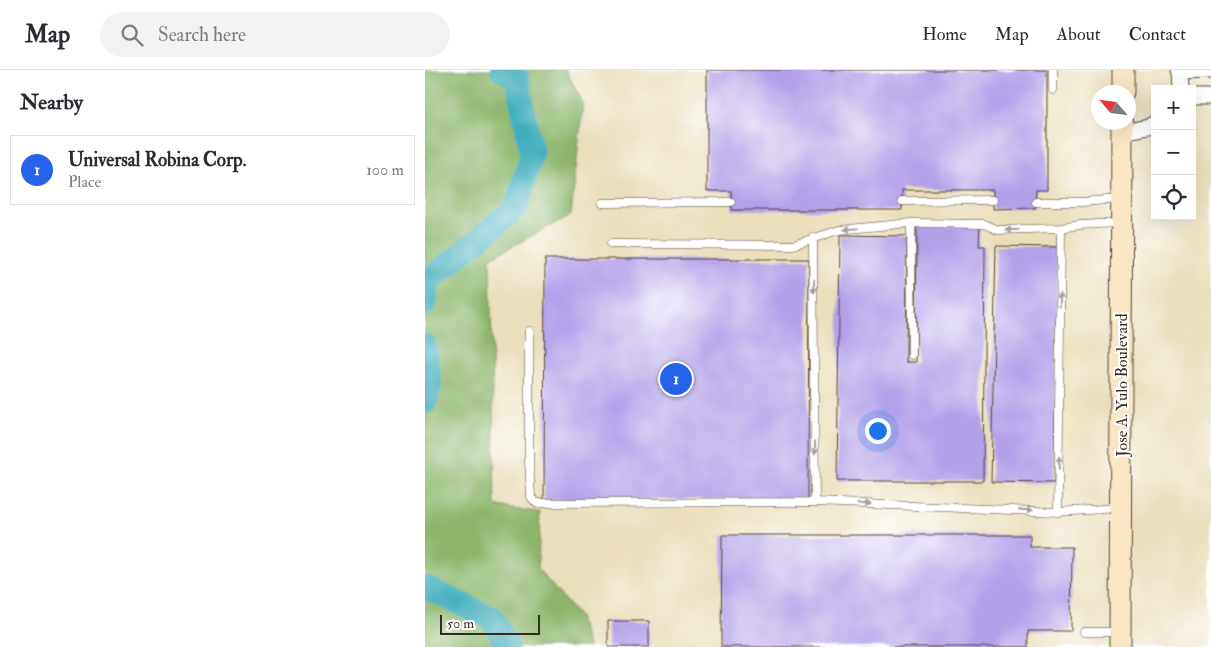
<!DOCTYPE html>
<meta charset="utf-8">
<style>
:root{--surface:#fff;--page:#f2f2f3;--text:#2b2b33;--muted:#7c7c81;--line:#e1e1e2;--accent:#2563eb}
body{margin:0;font-family:"IM FELL Double Pica",serif;background:var(--page);color:var(--text)}
.controls{position:absolute;right:15px;top:15px;display:grid;overflow:hidden;border-radius:0px;box-shadow:0 5px 20px #0002}
.controls button{width:45px;height:45px;display:grid;place-items:center;padding:0;border:0;border-bottom:1px solid var(--line);background:var(--surface);color:var(--text);font:25px sans-serif}
.compass{position:absolute;left:666px;top:15px;width:45px;height:45px;border-radius:50%;background:var(--surface);box-shadow:0 5px 20px #0002;rotate:298deg}
.scale{position:absolute;left:15px;bottom:12px;width:100px;box-sizing:border-box;padding-left:5px;border:2px solid #3b2a1e;border-top:0;font-size:14px;line-height:18px;white-space:nowrap;color:#3b2a1e;-webkit-text-stroke:4px #fff;paint-order:stroke}
.you{position:absolute;left:452px;top:360px;width:18px;height:18px;margin:-12px;border:4px solid #fff;border-radius:50%;background:#1a73e8;box-shadow:0 0 0 8px #1a73e833}
.badge{display:grid;place-items:center;width:32px;height:32px;border-radius:50%;background:var(--accent);color:#fff;font-size:16px;font-weight:700}
.pin{position:absolute;translate:-50% -50%;border:2px solid #fff;box-shadow:0 1px 5px #0006}
.list{margin:0;padding:0;list-style:none}
h2{display:flex;justify-content:space-between;align-items:center;height:65px;margin:0;padding:0 20px;font-size:21px}
h2 small{font-size:16px;font-weight:400;color:var(--muted)}
.list li{display:grid;grid-template-columns:32px 1fr auto;gap:15px;align-items:center;box-sizing:border-box;height:70px;margin:0 10px 10px;padding:0 10px;border:1px solid var(--line);border-radius:0px}
.list b{display:block;font-size:19px;white-space:nowrap}
.list p{margin:0;font-size:16px;white-space:nowrap;color:var(--muted)}
.list em{font-size:16px;font-style:normal;color:var(--muted)}
.icon{flex:none;width:28px;height:28px;fill:none;stroke:currentColor;stroke-width:2;stroke-linecap:round;stroke-linejoin:round}
.map{position:relative;flex:none;width:786px;height:577px;overflow:hidden}
header{display:flex;align-items:center;gap:30px;box-sizing:border-box;height:70px;padding:0 25px;background:var(--surface);border-bottom:1px solid var(--line)}
header strong{font-size:24px}
nav{display:flex;gap:28px;margin-inline-start:auto;font-size:18px}
.search{width:350px;height:45px;background:var(--page);display:flex;align-items:center;gap:12px;box-sizing:border-box;padding:0 18px;border-radius:28px;color:var(--muted);font-size:19px}
main{display:flex}
aside{flex:1;background:var(--surface)}
.map>svg:first-child{display:block}
.forest{fill:#8db66c;stroke:#647045}
.lines{fill:none;stroke-linecap:round;stroke-linejoin:round}
.river{stroke:#3dacbb;stroke-width:24}
.building{fill:#b2a0e9}
.service-casing{stroke:#554536;stroke-width:9}
.minor-casing{stroke:#554536;stroke-width:17}
.secondary-casing{stroke:#554536;stroke-width:23}
.service{stroke:#fff;stroke-width:8}
.minor{stroke:#fff;stroke-width:15}
.secondary{stroke:#f9e7c3;stroke-width:21}
.oneway{fill:#a79f9a}
.labels{text-anchor:middle;stroke-width:4;stroke-linejoin:round;paint-order:stroke}
.street-label{font-size:16px;fill:#3b2a1e;stroke:#fff}
</style>
<header>
<strong>Map</strong>
<div class="search"><svg class="icon" aria-label="search" viewBox="0 0 24 24"><circle cx="10" cy="10" r="6"/><path d="M15 15l6 6"/></svg>Search here</div>
<nav><a>Home</a><a>Map</a><a>About</a><a>Contact</a></nav>
</header>
<main>
<aside>
<h2>Nearby<small></small></h2>
<ul class="list">
<li><span class="badge">1</span><div><b>Universal Robina Corp.</b><p>Place</p></div><em>100 m</em></li>
</ul>
</aside>
<div class="map">
<svg width="786" height="577" viewBox="0 0 786 577">
<rect width="100%" height="100%" fill="#fff"/>
<filter id="ink" filterUnits="userSpaceOnUse"><feTurbulence type="fractalNoise" baseFrequency=".02" numOctaves="2"/><feDisplacementMap in="SourceGraphic" scale="10" xChannelSelector="R" yChannelSelector="G"/><feConvolveMatrix kernelMatrix="1 2 1 2 8 2 1 2 1" color-interpolation-filters="sRGB"/></filter>
<filter id="wash" filterUnits="userSpaceOnUse"><feTurbulence type="fractalNoise" baseFrequency=".0096" numOctaves="4" result="noise"/><feDisplacementMap in="SourceGraphic" scale="20" xChannelSelector="R" yChannelSelector="G"/><feGaussianBlur stdDeviation="1.12" result="paint"/><feColorMatrix in="noise" values="0 0 0 0 0 0 0 0 0 0 0 0 0 0 0 0 0 1.4 0 .05"/><feComposite in="paint" operator="in"/></filter>
<g filter="url(#wash)">
<rect width="100%" height="100%" fill="#eadfbb"/>
<path class="forest" d="M0,0H141L158,33L146,145L65,188L70,435L87,439L115,442L113,499L154,547L164,577H0Z"/>
<g class="lines">
<path class="river" d="M0,233L3,211L91,138L107,83L92,8L77,0
M0,276L5,314L0,332
M0,517L67,548L83,577"/>
</g>
<g id="blocks">
<path class="building" d="M282,0H622V120H611L610,138L568,139V120H477V140H307L306,121H282Z
M492,155H555L554,176H560L558,411H412L415,165L482,166L481,292H491Z
M571,176L633,177L629,413L566,412Z
M120,189H384L383,429L119,430Z
M297,465H605V477H647L646,561H603V577H296Z
M183,551H224V577H183Z"/>
</g>
</g>
<g filter="url(#ink)">
<use href="#blocks" fill-opacity="0" stroke="#554536" stroke-width="1"/>
<g class="lines">
<g class="service-casing">
<path id="service" d="M628,20V0
M477,131L568,130
M611,132H657L695,129
M177,133L306,132
M486,153L487,285
M388,167L390,432
M186,174L368,175L414,160L486,153L559,154L573,160L636,158L654,155L694,153
M104,261V391L106,427L111,433L390,432L633,442L693,438
M633,442L636,158
M659,562H693"/>
</g>
<g class="minor-casing">
<path id="minor" d="M754,0L755,2L756,19
M755,2L786,1
M767,27H786
M697,62L723,57L730,53"/>
</g>
<g class="secondary-casing">
<path id="secondary" d="M698,22V0
M695,577L697,52"/>
</g>
<use href="#service" class="service"/>
<use href="#minor" class="minor"/>
<use href="#secondary" class="secondary"/>
</g>
<defs><path id="oneway-solid" d="M-6-.8H1V-3.2L6.5 0L1 3.2V.8H-6Z" transform="scale(1.25)"/></defs>
<g class="oneway">
<use href="#oneway-solid" transform="translate(426 159) rotate(175)"/>
<use href="#oneway-solid" transform="translate(587 160) rotate(178)"/>
<use href="#oneway-solid" transform="translate(389 216) rotate(90)"/>
<use href="#oneway-solid" transform="translate(635 230) rotate(-89)"/>
<use href="#oneway-solid" transform="translate(390 378) rotate(90)"/>
<use href="#oneway-solid" transform="translate(634 393) rotate(-89)"/>
<use href="#oneway-solid" transform="translate(439 434) rotate(2)"/>
<use href="#oneway-solid" transform="translate(601 440) rotate(2)"/>
</g>
</g>
<g class="labels">
<g class="street-label">
<text transform="translate(696 315) rotate(-90)" y="6">Jose A. Yulo Boulevard</text>
</g>
</g>
</svg>
<div class="controls">
<button>+</button>
<button>−</button>
<button><svg class="icon" aria-label="locate" viewBox="0 0 24 24"><circle cx="12" cy="12" r="6"/><path d="M12 2v4M12 18v4M2 12h4M18 12h4"/></svg></button>
</div>
<svg class="compass" viewBox="-18 -18 36 36"><path d="M0-13l5 13h-10z" fill="#e53935"/><path d="M0 13l5-13h-10z" fill="#7c7c81"/></svg>
<div class="scale">50 m</div>
<div class="you"></div>
<div class="pin badge" style="left:251px;top:309px">1</div>
</div>
</main>
